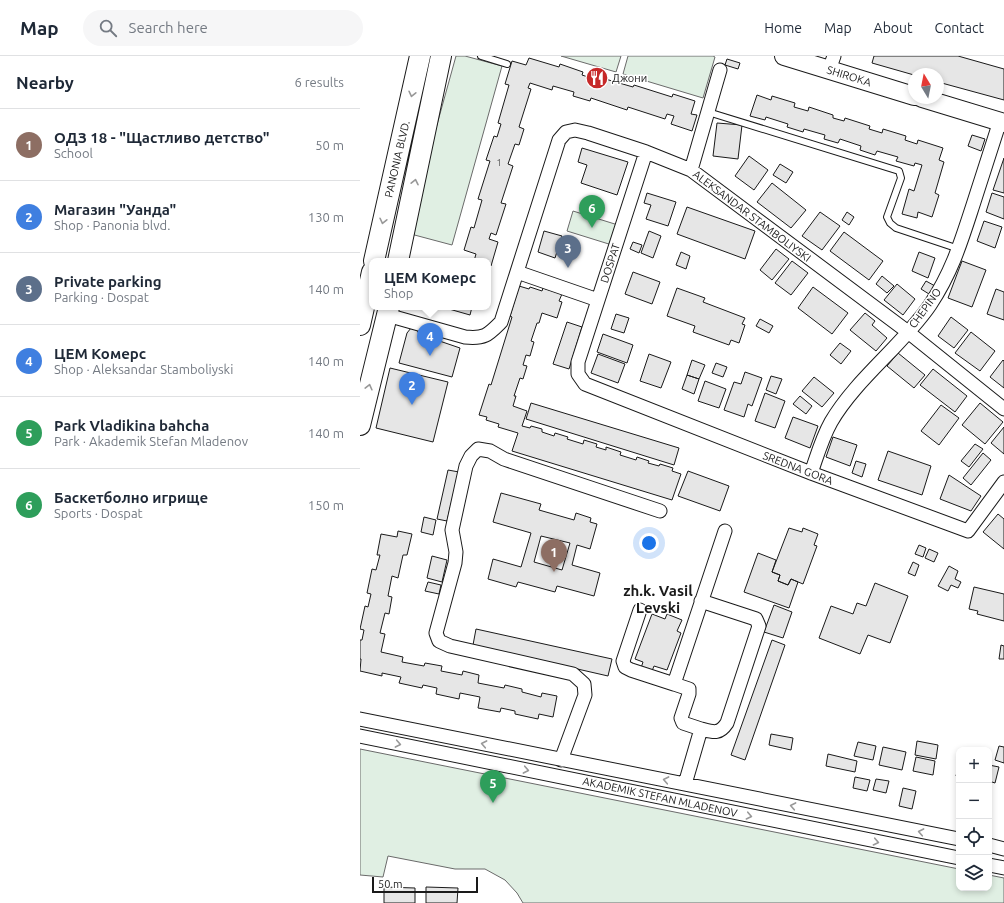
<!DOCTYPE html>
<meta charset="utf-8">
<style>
:root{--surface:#fff;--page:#f6f6f7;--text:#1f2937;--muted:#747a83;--line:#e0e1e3;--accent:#0f766e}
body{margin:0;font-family:Ubuntu,sans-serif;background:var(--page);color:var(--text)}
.controls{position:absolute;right:12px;bottom:12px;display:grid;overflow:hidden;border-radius:8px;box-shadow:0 2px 6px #0003}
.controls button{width:36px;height:36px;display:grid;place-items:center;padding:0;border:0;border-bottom:1px solid var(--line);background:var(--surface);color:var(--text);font:20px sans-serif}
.compass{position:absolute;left:548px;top:12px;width:36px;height:36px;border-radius:50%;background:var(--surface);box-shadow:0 2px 6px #0003;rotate:350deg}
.scale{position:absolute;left:12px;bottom:10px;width:106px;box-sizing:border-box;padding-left:4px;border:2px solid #1a1a1a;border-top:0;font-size:11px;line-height:14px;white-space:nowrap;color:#1a1a1a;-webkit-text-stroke:3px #fff;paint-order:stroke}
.you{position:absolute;left:289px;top:487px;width:14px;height:14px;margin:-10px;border:3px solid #fff;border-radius:50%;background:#1a73e8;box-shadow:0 0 0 6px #1a73e833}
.badge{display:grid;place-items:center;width:26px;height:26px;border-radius:50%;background:var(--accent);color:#fff;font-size:13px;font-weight:700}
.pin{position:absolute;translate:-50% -33px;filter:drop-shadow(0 1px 2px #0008)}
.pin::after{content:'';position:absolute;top:21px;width:14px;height:12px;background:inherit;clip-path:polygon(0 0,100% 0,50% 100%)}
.popup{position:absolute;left:9px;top:202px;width:122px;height:52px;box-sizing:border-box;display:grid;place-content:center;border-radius:8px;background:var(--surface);filter:drop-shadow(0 1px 3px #0005);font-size:13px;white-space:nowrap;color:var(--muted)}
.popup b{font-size:15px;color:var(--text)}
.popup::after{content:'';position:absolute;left:50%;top:100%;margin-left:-8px;border:8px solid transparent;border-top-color:var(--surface)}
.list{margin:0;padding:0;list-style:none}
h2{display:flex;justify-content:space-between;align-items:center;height:52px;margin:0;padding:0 16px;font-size:17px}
h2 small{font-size:13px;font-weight:400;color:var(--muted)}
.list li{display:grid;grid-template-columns:26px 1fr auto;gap:12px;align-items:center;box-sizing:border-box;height:72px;padding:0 16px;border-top:1px solid var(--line)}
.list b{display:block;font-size:15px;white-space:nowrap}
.list p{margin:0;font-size:13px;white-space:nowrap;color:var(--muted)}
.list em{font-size:13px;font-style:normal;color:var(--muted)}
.icon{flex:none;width:22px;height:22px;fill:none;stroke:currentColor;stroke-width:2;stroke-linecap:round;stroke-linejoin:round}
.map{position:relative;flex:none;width:644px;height:847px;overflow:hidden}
header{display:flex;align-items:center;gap:24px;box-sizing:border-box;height:56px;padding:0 20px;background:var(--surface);border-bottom:1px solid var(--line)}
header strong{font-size:19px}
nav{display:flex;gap:22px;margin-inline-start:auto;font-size:14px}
.search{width:280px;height:36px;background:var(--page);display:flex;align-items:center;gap:10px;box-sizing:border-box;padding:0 14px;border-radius:22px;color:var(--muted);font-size:15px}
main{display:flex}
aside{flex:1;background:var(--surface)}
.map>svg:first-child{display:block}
.green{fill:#e0efe3;stroke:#6a6a6a}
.building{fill:#e6e6e6;stroke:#1a1a1a;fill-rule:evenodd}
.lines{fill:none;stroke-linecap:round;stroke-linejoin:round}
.lane-casing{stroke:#1a1a1a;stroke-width:8}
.street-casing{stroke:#1a1a1a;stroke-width:15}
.secondary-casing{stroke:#1a1a1a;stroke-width:20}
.primary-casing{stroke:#1a1a1a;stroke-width:22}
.lane{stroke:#fff;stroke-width:6}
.street{stroke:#fff;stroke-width:13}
.secondary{stroke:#fff;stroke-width:18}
.primary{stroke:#fff;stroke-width:20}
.oneway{stroke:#989898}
.labels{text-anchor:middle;stroke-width:3;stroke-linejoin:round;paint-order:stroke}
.number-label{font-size:9px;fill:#4d4d4d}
.street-label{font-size:11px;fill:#1a1a1a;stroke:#fff}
.poi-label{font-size:11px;fill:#1a1a1a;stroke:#fff;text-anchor:start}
.district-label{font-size:15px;font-weight:bold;fill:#1a1a1a;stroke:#fff}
</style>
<header>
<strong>Map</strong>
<div class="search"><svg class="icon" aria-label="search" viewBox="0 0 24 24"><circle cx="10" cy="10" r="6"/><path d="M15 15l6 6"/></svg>Search here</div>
<nav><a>Home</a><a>Map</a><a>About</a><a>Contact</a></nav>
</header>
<main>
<aside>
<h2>Nearby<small>6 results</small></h2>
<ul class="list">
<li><span class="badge" style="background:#8d6e63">1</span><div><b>ОДЗ 18 - &quot;Щастливо детство&quot;</b><p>School</p></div><em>50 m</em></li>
<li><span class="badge" style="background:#3f7fe0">2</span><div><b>Магазин &quot;Уанда&quot;</b><p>Shop · Panonia blvd.</p></div><em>130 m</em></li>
<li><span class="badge" style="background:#5c6f8a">3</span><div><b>Private parking</b><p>Parking · Dospat</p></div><em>140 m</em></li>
<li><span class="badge" style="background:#3f7fe0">4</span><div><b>ЦЕМ Комерс</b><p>Shop · Aleksandar Stamboliyski</p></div><em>140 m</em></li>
<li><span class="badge" style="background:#2e9e5b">5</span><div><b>Park Vladikina bahcha</b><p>Park · Akademik Stefan Mladenov</p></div><em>140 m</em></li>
<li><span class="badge" style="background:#2e9e5b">6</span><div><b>Баскетболно игрище</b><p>Sports · Dospat</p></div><em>150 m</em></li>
</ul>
</aside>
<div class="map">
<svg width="644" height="847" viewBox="0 0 644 847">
<rect width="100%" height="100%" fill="#fff"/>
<path class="green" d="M96,0H105L142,10L92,189L47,177Z
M201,0H261L256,16Z
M268,0H353L355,1L343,42L263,18Z
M213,155L258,169L252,189L207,175Z
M0,693L599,813V832H629V819L644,822V847H163L157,837L145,824L125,813H95L28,800L23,821L0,819Z"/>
<path class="building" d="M514,0H598L644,13V44L578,26V18L554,19L512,7Z
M169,2L199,11L200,8L223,16L222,19L234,23L235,20L273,31L274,29L312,41L313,38L335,45L331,58L337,59L332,75L311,68L314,60L307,58L305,63L268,51L267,54L231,42L230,45L213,40L214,36L193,30L192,34L170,27L168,32L171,33L159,71L164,73L159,89L155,88L148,108L153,110L141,147L146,148L136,179L131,177L129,183L138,186L131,210L128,209V205H114L116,198L104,194L111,171L114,172L122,144L118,143L130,105L126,104L134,80L137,81L141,68L138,67L149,29L145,28L152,5L166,9Z
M367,3L380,7L378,13L365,9Z
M397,39L411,44L412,40L435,47L434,51L448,55L449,51L473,59V62L484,65L485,62L510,70L509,73L522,77L523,73L546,80L545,84L557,88L558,84L583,92L579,104L584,106L575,137L579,139L572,161L558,156L557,162L542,158L549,133L554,135L562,109L555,107L554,110L536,105L538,101L517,95L515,99L500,94L501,90L480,83L478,87L464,83L465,79L444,73L443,76L427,71L428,68L406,61L405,64L390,60Z
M357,67L382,69L378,103L353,100Z
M612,79L625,83L621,95L608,90Z
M222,92L268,106L257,139L221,127L227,109L218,106Z
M389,100L408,114L394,134L375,120Z
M644,102V137L633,134Z
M420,108L433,116L426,127L413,119Z
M412,127L446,154L431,172L397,146Z
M287,137L316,146L308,170L286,163L291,149L284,147Z
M632,137L644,141V163L626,156Z
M327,151L395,175L385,203L317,178Z
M460,156L480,170L462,194L442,180Z
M487,156L494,161L489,169L482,164Z
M624,165L642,171L635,192L617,185Z
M184,175L202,180L195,202L178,196Z
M289,175L301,180L293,202L281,197Z
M484,176L523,205L509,224L470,195Z
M273,186L282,189L279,197L270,193Z
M416,193L429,203L412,224L400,214Z
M321,196L330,200L326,213L316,209Z
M559,196L575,202L568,222L552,215Z
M432,205L448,217L431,239L415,227Z
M602,205L626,214L612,251L588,242Z
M273,216L300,226L292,248L265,238Z
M522,220L534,230L527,237L516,228Z
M566,225L575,230L569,238L561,233Z
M537,228L555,243L543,259L524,244Z
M159,230L169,233L170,231L182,235L183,232L202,238L199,245L202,246L197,262L182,257L179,267H177L171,285L174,286L170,300L166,299L163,309L167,310L163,323L160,322L154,340H156L153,350L167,355L162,370L170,372L171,370L182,373V376L194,380L195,377L208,381L207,383L223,388L224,384L237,388L236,391L246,394V391L261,396L260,399L276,404L277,401L289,405L288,407L299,410L300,408L313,412L312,415L321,418L312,444L152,395L158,377L138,371L139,368L126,364L127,361L119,359L129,328L131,329L152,261L150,260Z
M453,231L488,257L472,278L438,252Z
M317,232L345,242L343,246L385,262L382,268L385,269L379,287L371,284L369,289L333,276L335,270L307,260Z
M636,233L644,236V264L627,258Z
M82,251H112L110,259Z
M505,257L515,265L512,269L527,282L516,295L490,274Z
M256,258L269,262L264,277L251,273Z
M591,261L608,274L594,292L578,280Z
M400,263L413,270L409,277L396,270Z
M207,266L222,271L209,313L193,308Z
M51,272L57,274L59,278L100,292L92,321L39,307L47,277Z
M611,276L635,295L620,315L595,297Z
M243,278L273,289L267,307L237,296Z
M480,287L491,295L481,308L470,299Z
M538,297L565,319L554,332L527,310Z
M238,298L265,308L258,327L231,317Z
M289,298L311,306L301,332L280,325Z
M332,304L345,309L339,323L327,319Z
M643,304L644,305V332L630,321Z
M356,307L367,311L363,321L352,317Z
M30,312L88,326L73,386L16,372Z
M573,313L607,340L595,356L560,329Z
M385,316L402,322L392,350L388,348L384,361L364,354L374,326L381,328Z
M327,319L339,323L334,338L322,333Z
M411,320L422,323L416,338L406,334Z
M454,321L474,337L462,351L442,335Z
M345,325L366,333L359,352L338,345Z
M405,337L425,345L415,372L395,365Z
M440,340L452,350L446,358L433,348Z
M171,347L319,392L314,409L166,363Z
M620,347L643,366L625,388L602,369Z
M581,349L599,362L579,389L561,375Z
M433,361L458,370L450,392L425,382Z
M644,371V398L631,387Z
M473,381L497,389L490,410L466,401Z
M615,388L623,393L609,411L601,405Z
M528,395L571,410L562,439L518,424Z
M623,397L631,404L611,429L603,422Z
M496,405L506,408L502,421L492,417Z
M88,414L99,416L87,465L77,463Z
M328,415L369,430L360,455L318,440Z
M589,419L621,440L611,455L580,443Z
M141,437L181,448L179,454L214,464L216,457L231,462L230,466L237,468L230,493L217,489L212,509L240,517L234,540L197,530L195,536L158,526L156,531L128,523L133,503L161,511L171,477L133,466ZM181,480L210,487L202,514L174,506Z
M638,458L644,463V493L623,476Z
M64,461L76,464L73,479L61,476Z
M429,472L442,476L443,472L458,478L454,489L457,490L443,528L431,523L428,529L418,525L420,519L412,516Z
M38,475L52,478L47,499H43L38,522L32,520L28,540L32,541L29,558L25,557L20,577L25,578L21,596L43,601L42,606L64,610L65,607L82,610L81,615L102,619L103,615L119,619L118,627L144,632L145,629L162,633V636L181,641L182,637L197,640L193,661L179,658L178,663L155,658V655L141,652L140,656L118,652L120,641L100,637L99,643L76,638L77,632L63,629L62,632L39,627L41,621L22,617V620L0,615L1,603H0V584H2L4,574L0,573L5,550L8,551L11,538L7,537L12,513L16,514L20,499H17L21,478L37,481Z
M559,489L566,492L563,501L555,498Z
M569,493L578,497L574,506L565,502Z
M398,497L416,504L412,516L420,519L418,525L428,529L431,523L438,526L429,552L384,536Z
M72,500L87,504L82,526L67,522Z
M553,506L559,509L555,520L548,517Z
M589,510L598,515L595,523L601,526L598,532L591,529L588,535L578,530Z
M68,526L81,529L79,538L65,535Z
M515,527L548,540L530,587L508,579L500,598L459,582L471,550L493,558L497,547L506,550Z
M614,531L644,538V565L617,558L618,555L609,553Z
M414,549L432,556L423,582L404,576Z
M292,558L305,563L307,558L322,564L317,575L321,577L307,614L294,610L292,615L281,612L283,606L275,603Z
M116,573L252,603L248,620L113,589Z
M412,584L425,589L385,704L371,699Z
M641,589L644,590V603H639Z
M411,678L433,682L431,694L409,689Z
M557,685L578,689L576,703L555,699Z
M498,686L516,690L513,704L494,700Z
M639,690L644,691V707L635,704Z
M523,691L546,696L542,714L519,709Z
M468,698L497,705L495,716L466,710Z
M556,701L575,705L573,719L553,715Z
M599,708V721L596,720Z
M629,709L639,711L635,727L629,725Z
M495,721L510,724L507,735L493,732Z
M516,723L529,725L526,737L513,734Z
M543,732L556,735L552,753L539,750Z
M24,831L55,832V847H24Z
M66,831L98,832L97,847H66Z"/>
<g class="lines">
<g class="lane-casing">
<path id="lane" d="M121,0L147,8
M348,56L539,115L541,122L527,161L530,167L536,172L599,193"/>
</g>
<g class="street-casing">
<path id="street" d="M469,14L474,0
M286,96L218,306V318L225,328L451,417L608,475L644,426
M331,114L360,14
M157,216L238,244
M27,259L105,281C125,283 128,279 141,266L199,84L206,76L215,74L228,77L286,96L331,114L548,276L644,353
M451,417C457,400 462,382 471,366C496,323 542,290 570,249C592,216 601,186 613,149C622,121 631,93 640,65
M280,554L263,605L265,611L271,614L314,628
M0,663L599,783
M341,673C353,676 359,679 367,667L399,570L396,563L341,545
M0,680L599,802
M201,704L225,639L224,628L213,618L90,590L79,585L76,577L95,507L96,496L92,474L106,410L111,400L118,393L130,395L144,403L300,455
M325,728L341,673L323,667L321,662L329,638V633L314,628L365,475
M629,789L644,793
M629,809L644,812"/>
</g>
<g class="secondary-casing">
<path id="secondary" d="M424,0L554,40
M562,42L644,67"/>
</g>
<g class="primary-casing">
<path id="primary" d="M14,205L60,0
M38,205L81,0
M0,269L12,216
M0,369L29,251"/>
</g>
<use href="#lane" class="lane"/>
<use href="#street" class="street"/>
<use href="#secondary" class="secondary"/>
<use href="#primary" class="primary"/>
</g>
<defs><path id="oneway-chevron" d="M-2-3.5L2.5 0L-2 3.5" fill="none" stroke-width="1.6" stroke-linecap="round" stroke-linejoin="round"/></defs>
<g class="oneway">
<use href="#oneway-chevron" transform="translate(52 38) rotate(103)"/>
<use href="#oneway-chevron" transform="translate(55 126) rotate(-78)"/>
<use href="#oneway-chevron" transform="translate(23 165) rotate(103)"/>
<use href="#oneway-chevron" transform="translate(9 331) rotate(-76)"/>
<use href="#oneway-chevron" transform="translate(38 688) rotate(11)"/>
<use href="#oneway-chevron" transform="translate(124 688) rotate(-169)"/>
<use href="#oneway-chevron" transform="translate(166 714) rotate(11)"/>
<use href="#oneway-chevron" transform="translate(306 724) rotate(-169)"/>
<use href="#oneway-chevron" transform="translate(433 750) rotate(-169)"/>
<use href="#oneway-chevron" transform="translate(389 760) rotate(12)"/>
<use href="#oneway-chevron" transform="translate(561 776) rotate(-169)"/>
<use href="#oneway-chevron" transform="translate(516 786) rotate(12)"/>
</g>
<defs>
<g id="restaurant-disc" transform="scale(1.15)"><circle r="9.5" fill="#c62828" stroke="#fff"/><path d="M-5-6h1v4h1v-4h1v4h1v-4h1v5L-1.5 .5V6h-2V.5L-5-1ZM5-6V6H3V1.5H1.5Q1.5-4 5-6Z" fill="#fff"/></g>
</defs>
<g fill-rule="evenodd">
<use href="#restaurant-disc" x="237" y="22"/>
</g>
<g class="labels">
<g class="number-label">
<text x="139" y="110">1</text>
</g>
<g class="street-label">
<text transform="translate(489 20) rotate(17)" y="4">SHIROKA</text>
<text transform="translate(37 103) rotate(-77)" y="4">PANONIA BLVD.</text>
<text transform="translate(392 160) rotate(37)" y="4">ALEKSANDAR STAMBOLIYSKI</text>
<text transform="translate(250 207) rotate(-72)" y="4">DOSPAT</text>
<text transform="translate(565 252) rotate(-54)" y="4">CHEPINO</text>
<text transform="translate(438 412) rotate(21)" y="4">SREDNA GORA</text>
<text transform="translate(300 741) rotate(12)" y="4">AKADEMIK STEFAN MLADENOV</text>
</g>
<g class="poi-label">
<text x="252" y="26">Джони</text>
</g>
<g class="district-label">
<text x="298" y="540">zh.k. Vasil<tspan x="298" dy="17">Levski</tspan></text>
</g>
</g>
</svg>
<div class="controls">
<button>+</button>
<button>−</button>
<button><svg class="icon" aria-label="locate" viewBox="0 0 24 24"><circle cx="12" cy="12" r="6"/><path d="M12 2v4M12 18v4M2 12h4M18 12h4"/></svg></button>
<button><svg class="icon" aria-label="layers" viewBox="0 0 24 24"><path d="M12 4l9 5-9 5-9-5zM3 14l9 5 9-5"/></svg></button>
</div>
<svg class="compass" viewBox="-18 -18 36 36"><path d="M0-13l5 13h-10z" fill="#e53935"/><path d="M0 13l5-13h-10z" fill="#747a83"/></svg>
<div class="scale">50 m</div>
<div class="you"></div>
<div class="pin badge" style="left:194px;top:516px;background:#8d6e63">1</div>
<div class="pin badge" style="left:52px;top:349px;background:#3f7fe0">2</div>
<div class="pin badge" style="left:208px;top:212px;background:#5c6f8a">3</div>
<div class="pin badge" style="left:70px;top:300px;background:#3f7fe0">4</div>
<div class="popup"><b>ЦЕМ Комерс</b>Shop</div>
<div class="pin badge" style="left:133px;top:747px;background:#2e9e5b">5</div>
<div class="pin badge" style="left:232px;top:172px;background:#2e9e5b">6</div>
</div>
</main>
